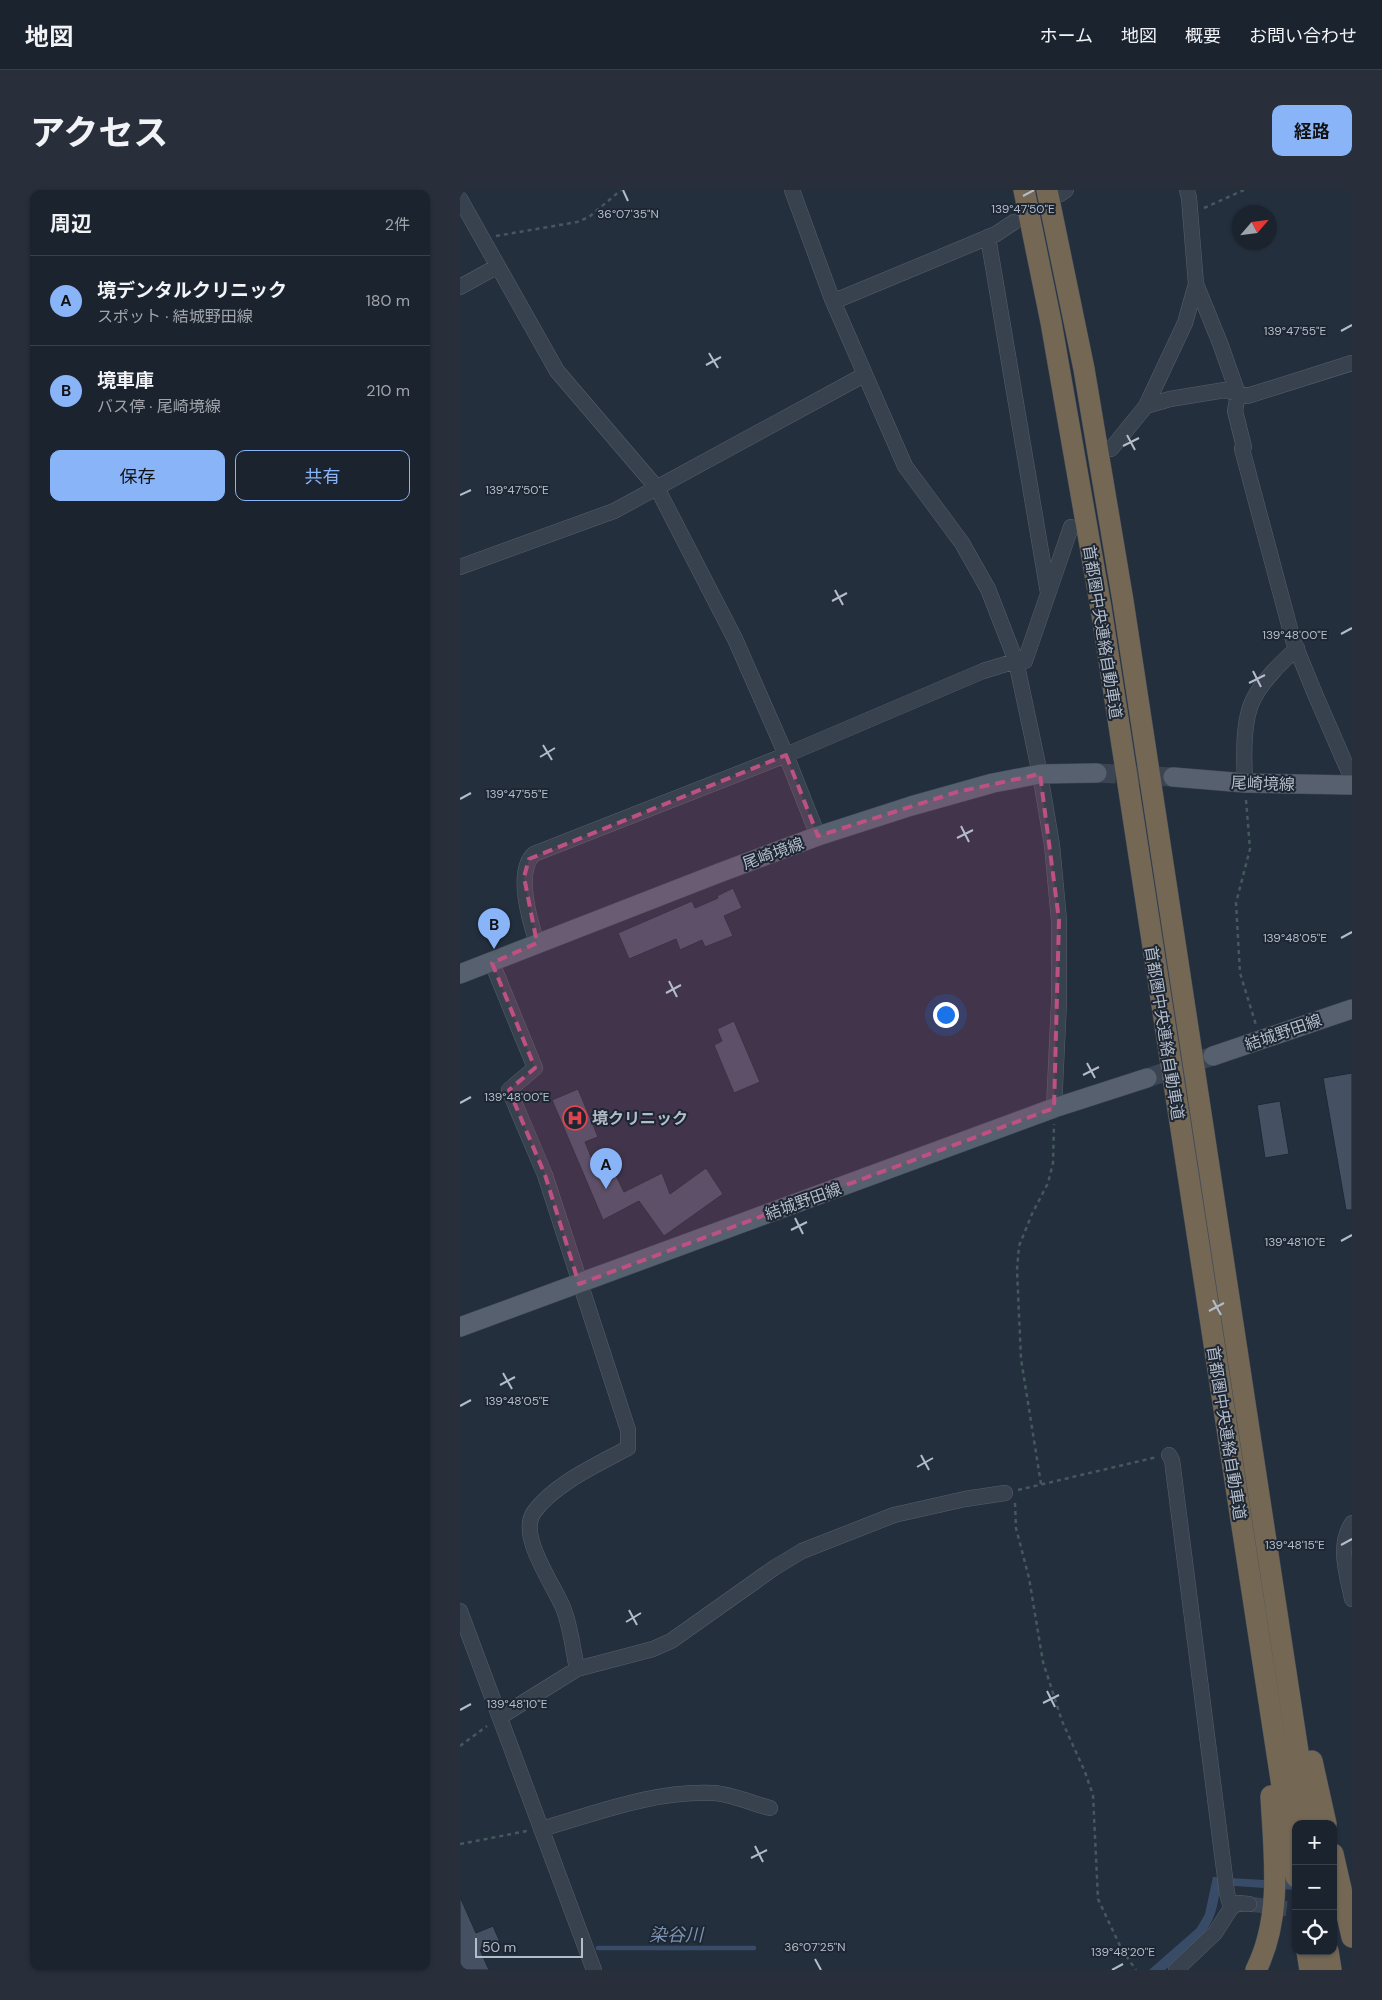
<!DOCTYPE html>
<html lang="ja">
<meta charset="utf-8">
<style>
:root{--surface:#1b232e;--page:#282f3a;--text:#f1f3f6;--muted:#a0a4aa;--line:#39404a;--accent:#8ab4f8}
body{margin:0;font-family:"DM Sans","Noto Sans JP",sans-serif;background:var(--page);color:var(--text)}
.controls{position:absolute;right:15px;bottom:15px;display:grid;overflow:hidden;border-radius:10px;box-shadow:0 1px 4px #0004}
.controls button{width:45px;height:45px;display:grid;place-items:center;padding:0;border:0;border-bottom:1px solid var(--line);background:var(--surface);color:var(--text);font:25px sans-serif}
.compass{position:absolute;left:772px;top:15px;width:45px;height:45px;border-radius:50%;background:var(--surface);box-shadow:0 1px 4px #0004;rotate:62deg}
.scale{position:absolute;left:15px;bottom:12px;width:108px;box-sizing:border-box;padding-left:5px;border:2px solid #b4bcc9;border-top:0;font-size:14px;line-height:18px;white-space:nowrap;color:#b4bcc9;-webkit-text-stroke:4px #1d2633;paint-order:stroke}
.you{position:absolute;left:485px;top:824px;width:18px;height:18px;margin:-12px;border:4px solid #fff;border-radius:50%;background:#1a73e8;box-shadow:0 0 0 8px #1a73e833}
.badge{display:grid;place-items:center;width:32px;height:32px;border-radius:50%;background:var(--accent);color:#111;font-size:16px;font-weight:700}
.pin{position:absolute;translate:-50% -41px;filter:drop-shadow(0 1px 2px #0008)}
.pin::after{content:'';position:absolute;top:26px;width:18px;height:15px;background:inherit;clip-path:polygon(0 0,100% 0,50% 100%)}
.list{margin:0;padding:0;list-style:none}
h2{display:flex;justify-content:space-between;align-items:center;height:65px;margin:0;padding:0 20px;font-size:21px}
h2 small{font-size:16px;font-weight:400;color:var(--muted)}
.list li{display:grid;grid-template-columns:32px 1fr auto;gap:15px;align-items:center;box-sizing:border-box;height:90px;padding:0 20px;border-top:1px solid var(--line)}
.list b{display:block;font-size:19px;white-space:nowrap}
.list p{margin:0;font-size:16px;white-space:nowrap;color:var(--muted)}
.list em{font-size:16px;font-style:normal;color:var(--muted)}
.actions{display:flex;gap:10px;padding:15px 20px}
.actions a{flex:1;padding:11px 0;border:1px solid var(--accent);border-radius:10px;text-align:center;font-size:18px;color:var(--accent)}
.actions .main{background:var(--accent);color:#111}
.icon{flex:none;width:28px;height:28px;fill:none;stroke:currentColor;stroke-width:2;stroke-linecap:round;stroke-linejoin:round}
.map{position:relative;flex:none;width:892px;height:1780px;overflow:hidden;border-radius:10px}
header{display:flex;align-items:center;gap:30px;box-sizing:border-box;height:70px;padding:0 25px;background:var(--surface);border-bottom:1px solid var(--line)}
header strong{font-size:24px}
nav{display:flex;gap:28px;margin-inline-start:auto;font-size:18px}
.intro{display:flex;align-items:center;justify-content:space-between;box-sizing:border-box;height:120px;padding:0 30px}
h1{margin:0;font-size:35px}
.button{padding:12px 22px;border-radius:10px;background:var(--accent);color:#111;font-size:18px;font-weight:700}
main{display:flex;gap:30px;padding:0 30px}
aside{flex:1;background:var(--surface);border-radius:10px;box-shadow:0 1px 4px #0004}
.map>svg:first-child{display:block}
.water{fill:#394c67}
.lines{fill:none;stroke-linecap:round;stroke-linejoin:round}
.stream{stroke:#394c67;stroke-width:4.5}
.building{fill:#455162;stroke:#1f2835}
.minor-tunnel{stroke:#3a4453;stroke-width:15;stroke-dasharray:15 8;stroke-linecap:butt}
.major-tunnel{stroke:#3a4453;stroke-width:19;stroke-dasharray:19 9;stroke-linecap:butt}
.minor-casing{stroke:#565f6c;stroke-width:16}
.major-casing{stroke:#414a57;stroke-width:20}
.highway-casing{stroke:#434c59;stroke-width:22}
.path{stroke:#44595c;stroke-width:2.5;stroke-dasharray:4 4;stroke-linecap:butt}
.minor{stroke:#38414e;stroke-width:15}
.major{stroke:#56606e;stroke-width:19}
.highway{stroke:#746855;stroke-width:21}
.marked{fill:#bd5182;fill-opacity:0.2;stroke:#bd5182;stroke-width:4;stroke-dasharray:10 6;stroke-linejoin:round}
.ticks{fill:none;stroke:#b4bcc9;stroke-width:2}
.labels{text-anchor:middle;stroke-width:4;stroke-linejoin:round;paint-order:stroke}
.street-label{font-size:16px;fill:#b4bcc9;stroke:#1d2633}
.poi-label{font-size:16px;font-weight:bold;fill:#b4bcc9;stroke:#1d2633;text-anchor:start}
.water-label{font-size:18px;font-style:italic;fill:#7c92b1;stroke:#1d2633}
.ticks-label{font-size:12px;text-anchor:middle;fill:#b4bcc9;stroke:#1d2633;stroke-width:4;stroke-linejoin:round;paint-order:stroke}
</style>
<header>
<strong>地図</strong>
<nav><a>ホーム</a><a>地図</a><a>概要</a><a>お問い合わせ</a></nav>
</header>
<div class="intro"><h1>アクセス</h1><a class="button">経路</a></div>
<main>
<aside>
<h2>周辺<small>2件</small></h2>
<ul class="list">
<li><span class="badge">A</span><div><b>境デンタルクリニック</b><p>スポット · 結城野田線</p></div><em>180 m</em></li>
<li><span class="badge">B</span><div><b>境車庫</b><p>バス停 · 尾崎境線</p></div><em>210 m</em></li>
</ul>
<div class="actions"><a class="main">保存</a><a>共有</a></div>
</aside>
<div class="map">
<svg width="892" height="1780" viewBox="0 0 892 1780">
<rect width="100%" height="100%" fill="#242f3e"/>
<path class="water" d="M753,1687L836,1692V1700L760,1695C757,1741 738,1752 705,1780H689L737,1738L745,1724Z"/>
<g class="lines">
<path class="stream" d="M138,1758H294"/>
</g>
<path class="building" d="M273,698L282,718L264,726L273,746L245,757L242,750L220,760L216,749L169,769L158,743L232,711L235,718L258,708L257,706Z
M274,831L300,892L274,903L254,855L262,851L257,839Z
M892,883V1020H886L863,888Z
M118,899L138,947L125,952L134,974L147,967L164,1002L202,983L210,1004L246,978L263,1004L204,1046L179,1011L143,1030L92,910Z
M820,911L829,964L805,968L797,915Z
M0,1707L16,1743L33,1736L40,1752L20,1760L29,1780H0Z"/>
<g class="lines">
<path class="minor-tunnel" d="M789,1714L836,1720"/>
<path class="major-tunnel" d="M637,583L713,587
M687,888L753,866"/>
<g class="minor-casing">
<path id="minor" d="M332,0L372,109L445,276L502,353L528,399L556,471L580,584L592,655L599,730V812L594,918
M600,4L606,0
M0,9L97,181L197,298L275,449L326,565L358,646
M528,47L588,403
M736,94L760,153L778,204L775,221L784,257L782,259L833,450L855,504L892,589
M0,97L38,76
M372,109L382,108L536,44L554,32
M686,216L710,209L765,200L787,206L892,173
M651,259L686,216L725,133L736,94L729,8L727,0
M0,377L154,321L404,185
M785,593C784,569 782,530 794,508C804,489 821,473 837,458
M77,753C70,732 55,681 74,664L326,565L523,481L556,471H565L611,337
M32,773L75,878L49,900L85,985L168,1240V1258C138,1274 94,1294 74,1322C57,1346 95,1396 104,1420C111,1439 113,1459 117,1479
M709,1265L712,1270L767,1703L771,1718
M892,1333C877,1356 887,1384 892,1409
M0,1421L134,1780
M40,1527L117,1479L193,1459L211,1451L314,1378L342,1361L434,1325L505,1309L545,1303
M81,1639C137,1623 195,1600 254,1603C271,1604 294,1614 310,1618
M716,1780L755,1743L771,1718L778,1713L789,1714"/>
</g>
<g class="major-casing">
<path id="major" d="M713,587L785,593L892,595
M0,784L259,683L358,646L451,616L533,593L580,584L637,583
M753,866L892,819
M0,1137L594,918L687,888"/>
</g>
<g class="highway-casing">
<path id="highway" d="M564,0L591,132L641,418L836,1687
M587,0L624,179L663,411L849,1634
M852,1571L866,1634
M873,1664L892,1747
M847,1761L850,1780
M868,1761L871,1780
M796,1780C823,1726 814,1664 811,1606"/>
</g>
<path class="path" d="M744,18L784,0
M36,46L117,32L129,27L161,0
M786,610L790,659L776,713L780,783L796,835
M581,1294L561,1169L557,1080L559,1056L572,1024L588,993L593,973L594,934
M558,1300L697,1267
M555,1313L556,1338L569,1388L583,1472L602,1531L625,1582L633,1605L638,1709L662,1760L676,1780
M0,1556L27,1536
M0,1654L67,1641"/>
<use href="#minor" class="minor"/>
<use href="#major" class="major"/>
<use href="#highway" class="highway"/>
</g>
<path class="marked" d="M326,565L358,646L497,602L580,584L599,730L594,918L119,1094L85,985L49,900L75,878L32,773L77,753L64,687L69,669Z"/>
<path class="ticks" d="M163,0L168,11M563,6L574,0M881,141L892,135M249,163L258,178M246,175L261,167M667,245L675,260M663,256L679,248M0,305L11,300M375,400L383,415M372,411L387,403M881,444L892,438M793,481L801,497M789,493L805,485M83,555L92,570M80,567L95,558M0,609L11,603M501,636L509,652M497,648L513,640M881,748L892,742M209,791L217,807M206,803L221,795M627,873L635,888M623,885L639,877M0,913L11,907M335,1028L343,1044M331,1040L347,1032M881,1051L892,1045M753,1110L761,1125M749,1121L764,1113M43,1183L52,1199M40,1195L55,1187M0,1216L11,1210M461,1265L469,1280M457,1277L473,1268M881,1355L892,1349M169,1420L177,1435M166,1432L181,1423M587,1501L595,1517M583,1513L599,1505M0,1520L11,1514M295,1656L303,1672M291,1668L307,1660M355,1769L361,1780M652,1780L663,1774"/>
<defs>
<g id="hospital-ring" transform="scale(1.25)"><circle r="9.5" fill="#1d2633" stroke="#e0444e" stroke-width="1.5"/><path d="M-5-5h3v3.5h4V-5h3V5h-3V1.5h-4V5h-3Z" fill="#e0444e"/></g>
</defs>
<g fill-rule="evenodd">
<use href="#hospital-ring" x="115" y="928"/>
</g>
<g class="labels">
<g class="street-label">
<text transform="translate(643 442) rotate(81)" y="6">首都圏中央連絡自動車道</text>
<text transform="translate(803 593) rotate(2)" y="6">尾崎境線</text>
<text transform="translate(313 663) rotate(-20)" y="6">尾崎境線</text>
<text transform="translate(823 842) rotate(-19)" y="6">結城野田線</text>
<text transform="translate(705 843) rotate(81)" y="6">首都圏中央連絡自動車道</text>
<text transform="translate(343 1011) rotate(-20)" y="6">結城野田線</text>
<text transform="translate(767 1243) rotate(81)" y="6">首都圏中央連絡自動車道</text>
</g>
<g class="poi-label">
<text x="132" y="934">境クリニック</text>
</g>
<g class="water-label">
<text x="216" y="1751">染谷川</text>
</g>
</g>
<g class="ticks-label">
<text x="563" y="23">139°47'50"E</text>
<text x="168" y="28">36°07'35"N</text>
<text x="835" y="145">139°47'55"E</text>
<text x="57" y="304">139°47'50"E</text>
<text x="835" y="449">139°48'00"E</text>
<text x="57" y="608">139°47'55"E</text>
<text x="835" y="752">139°48'05"E</text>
<text x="57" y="911">139°48'00"E</text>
<text x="835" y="1056">139°48'10"E</text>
<text x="57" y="1215">139°48'05"E</text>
<text x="835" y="1359">139°48'15"E</text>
<text x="57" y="1518">139°48'10"E</text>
<text x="355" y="1761">36°07'25"N</text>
<text x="663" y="1766">139°48'20"E</text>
</g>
</svg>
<div class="controls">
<button>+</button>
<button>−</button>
<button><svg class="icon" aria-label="locate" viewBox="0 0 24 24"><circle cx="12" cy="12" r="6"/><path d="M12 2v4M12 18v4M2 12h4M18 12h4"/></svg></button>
</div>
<svg class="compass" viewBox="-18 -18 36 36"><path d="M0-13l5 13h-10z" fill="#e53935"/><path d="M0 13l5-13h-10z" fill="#a0a4aa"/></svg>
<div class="scale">50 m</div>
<div class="you"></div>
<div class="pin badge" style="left:146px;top:999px">A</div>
<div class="pin badge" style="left:34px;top:759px">B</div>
</div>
</main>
